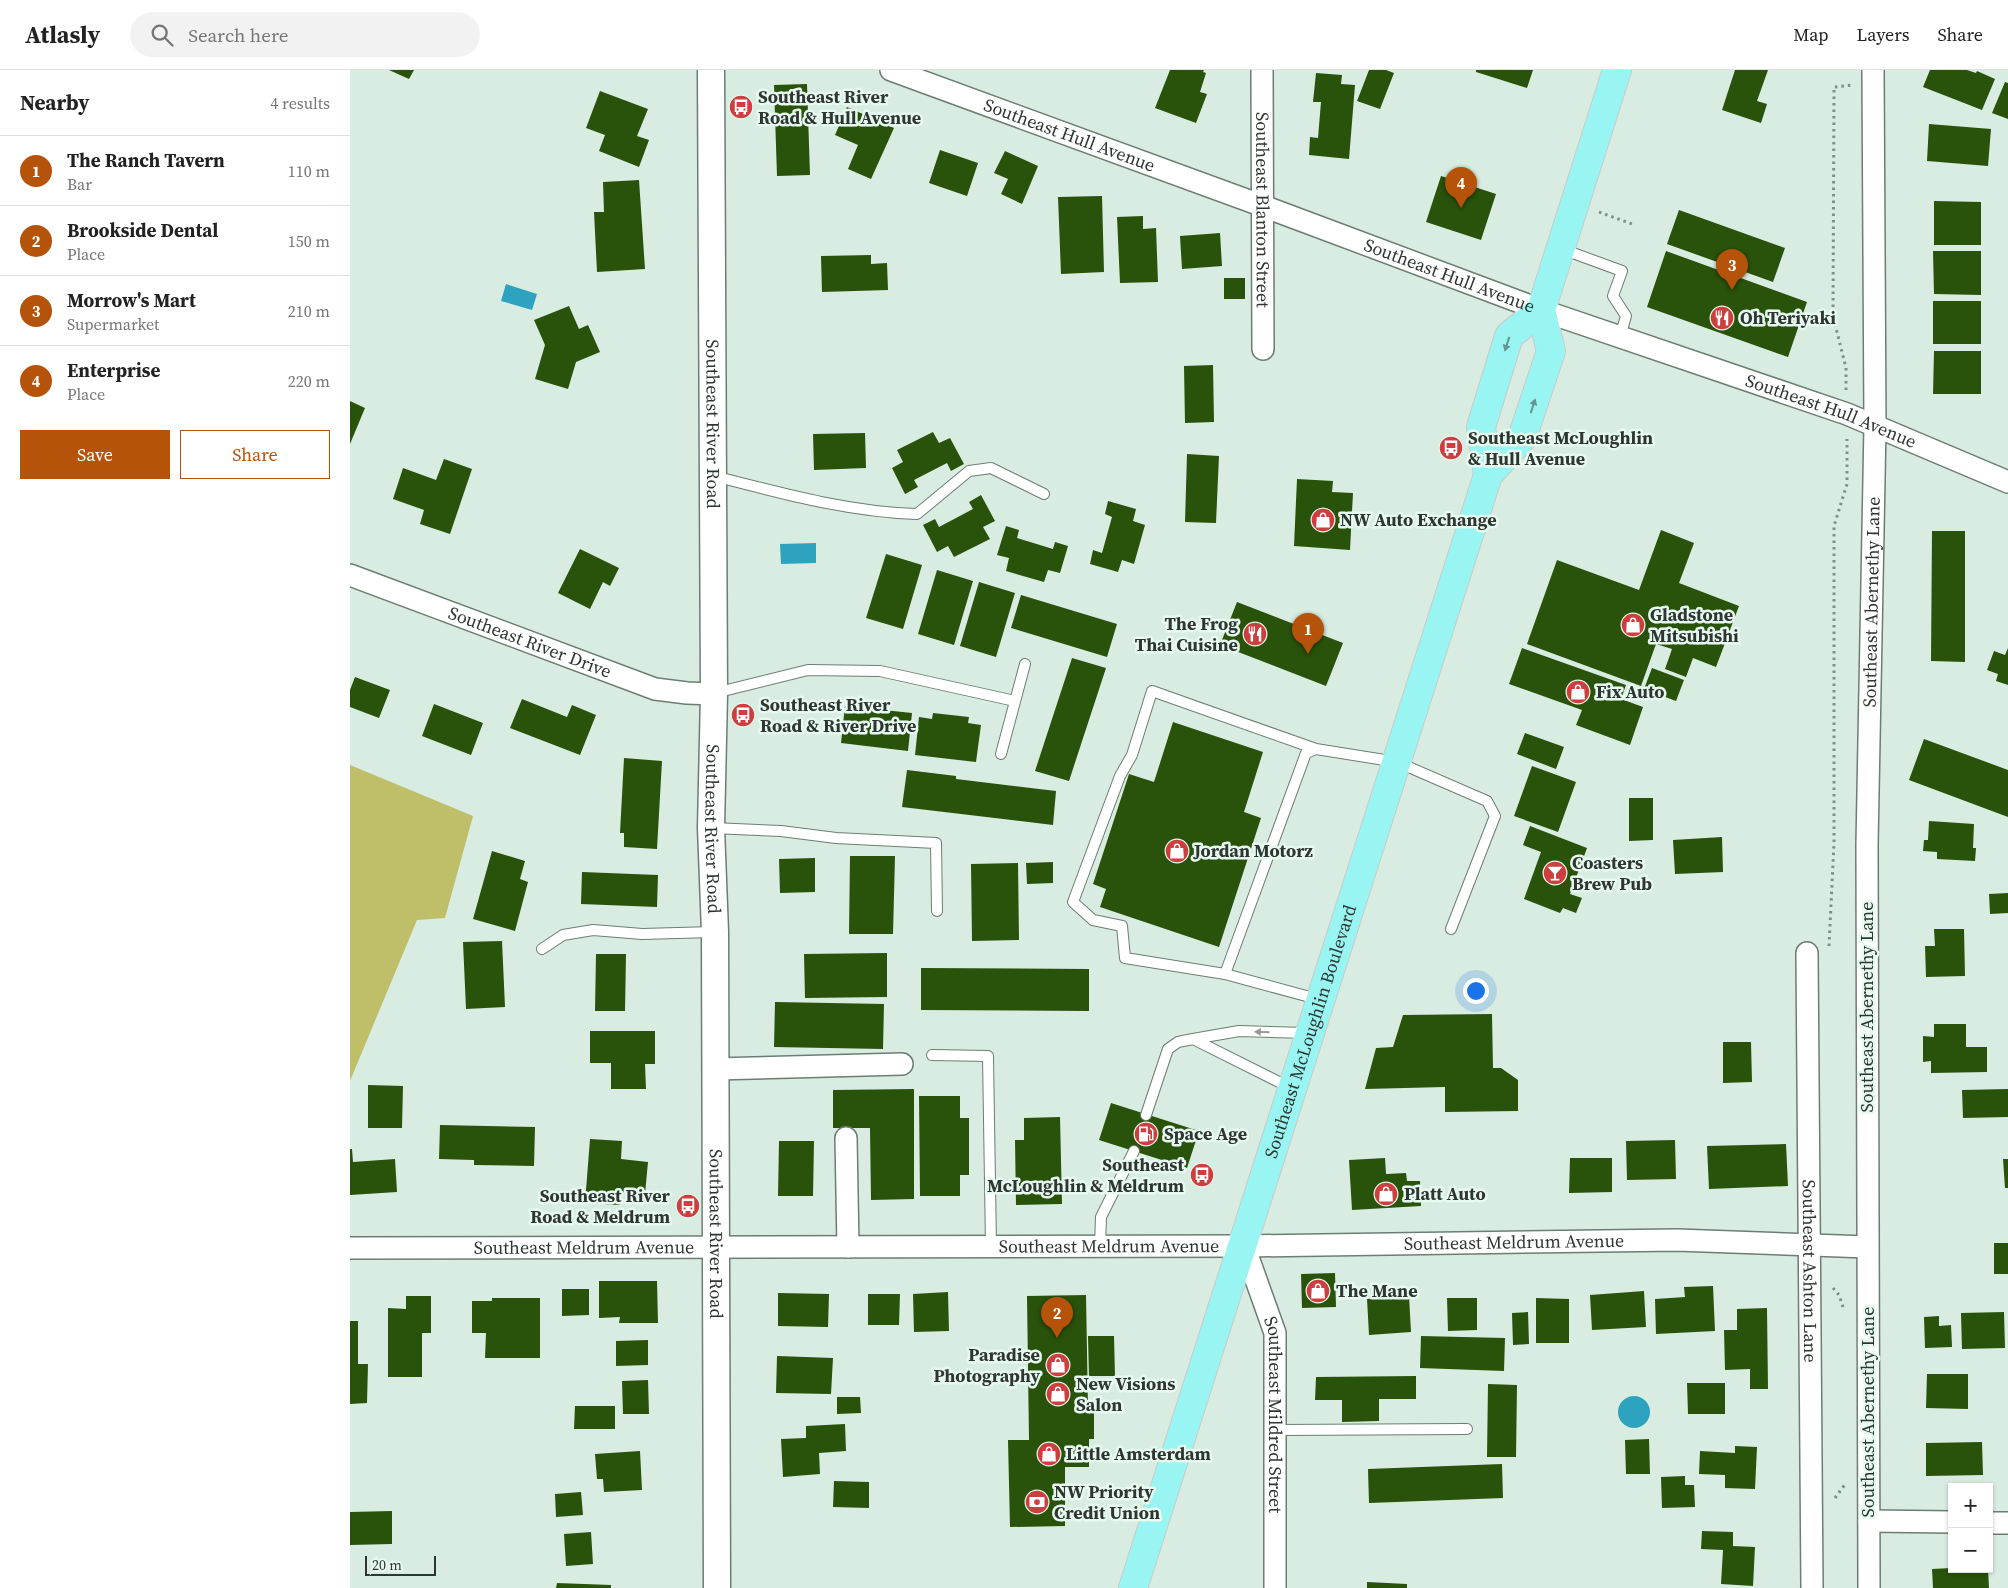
<!DOCTYPE html>
<meta charset="utf-8">
<style>
:root{--surface:#fff;--page:#f2f2f2;--text:#222;--muted:#767676;--line:#e0e0e0;--accent:#b45309}
body{margin:0;font-family:"Source Serif 4",serif;background:var(--page);color:var(--text)}
.controls{position:absolute;right:15px;bottom:15px;display:grid;overflow:hidden;border-radius:0px;box-shadow:0 1px 4px #0004}
.controls button{width:45px;height:45px;display:grid;place-items:center;padding:0;border:0;border-bottom:1px solid var(--line);background:var(--surface);color:var(--text);font:25px sans-serif}
.scale{position:absolute;left:15px;bottom:12px;width:71px;box-sizing:border-box;padding-left:5px;border:2px solid #2f3632;border-top:0;font-size:14px;line-height:18px;white-space:nowrap;color:#2f3632;-webkit-text-stroke:4px #e6faef;paint-order:stroke}
.you{position:absolute;left:1125px;top:920px;width:18px;height:18px;margin:-12px;border:4px solid #fff;border-radius:50%;background:#1a73e8;box-shadow:0 0 0 8px #1a73e833}
.badge{display:grid;place-items:center;width:32px;height:32px;border-radius:50%;background:var(--accent);color:#fff;font-size:16px;font-weight:700}
.pin{position:absolute;translate:-50% -41px;filter:drop-shadow(0 1px 2px #0008)}
.pin::after{content:'';position:absolute;top:26px;width:18px;height:15px;background:inherit;clip-path:polygon(0 0,100% 0,50% 100%)}
.list{margin:0;padding:0;list-style:none}
h2{display:flex;justify-content:space-between;align-items:center;height:65px;margin:0;padding:0 20px;font-size:21px}
h2 small{font-size:16px;font-weight:400;color:var(--muted)}
.list li{display:grid;grid-template-columns:32px 1fr auto;gap:15px;align-items:center;box-sizing:border-box;height:70px;padding:0 20px;border-top:1px solid var(--line)}
.list b{display:block;font-size:19px;white-space:nowrap}
.list p{margin:0;font-size:16px;white-space:nowrap;color:var(--muted)}
.list em{font-size:16px;font-style:normal;color:var(--muted)}
.actions{display:flex;gap:10px;padding:15px 20px}
.actions a{flex:1;padding:11px 0;border:1px solid var(--accent);border-radius:0px;text-align:center;font-size:18px;color:var(--accent)}
.actions .main{background:var(--accent);color:#fff}
.icon{flex:none;width:28px;height:28px;fill:none;stroke:currentColor;stroke-width:2;stroke-linecap:round;stroke-linejoin:round}
.map{position:relative;flex:none;width:1658px;height:1518px;overflow:hidden}
header{display:flex;align-items:center;gap:30px;box-sizing:border-box;height:70px;padding:0 25px;background:var(--surface);border-bottom:1px solid var(--line)}
header strong{font-size:24px}
nav{display:flex;gap:28px;margin-inline-start:auto;font-size:18px}
.search{width:350px;height:45px;background:var(--page);display:flex;align-items:center;gap:12px;box-sizing:border-box;padding:0 18px;border-radius:28px;color:var(--muted);font-size:19px}
main{display:flex}
aside{flex:1;background:var(--surface)}
.map>svg:first-child{display:block}
.forest{fill:#bfbe69}
.water{fill:#2ea3bf}
.building{fill:#29520b}
.lines{fill:none;stroke-linecap:round;stroke-linejoin:round}
.service-casing{stroke:#6c7d74;stroke-width:12}
.minor-casing{stroke:#6c7d74;stroke-width:24}
.tertiary-casing{stroke:#6c7d74;stroke-width:29}
.primary-casing{stroke:#c9cbca;stroke-width:30}
.path{stroke:#828f88;stroke-width:3;stroke-dasharray:2.5 4;stroke-linecap:butt}
.service{stroke:#fff;stroke-width:10}
.minor{stroke:#fff;stroke-width:21}
.tertiary{stroke:#fff;stroke-width:26}
.primary{stroke:#98f5f1;stroke-width:28}
.oneway{fill:#649692}
.oneway2{fill:#979a98}
.labels{text-anchor:middle;stroke-width:5;stroke-linejoin:round;paint-order:stroke}
.poi-label{font-size:18px;font-weight:bold;fill:#2f3632;stroke:#e6faef;text-anchor:start}
.street-label{font-size:18px;fill:#2f3632;stroke:#e6faef}
</style>
<header>
<strong>Atlasly</strong>
<div class="search"><svg class="icon" aria-label="search" viewBox="0 0 24 24"><circle cx="10" cy="10" r="6"/><path d="M15 15l6 6"/></svg>Search here</div>
<nav><a>Map</a><a>Layers</a><a>Share</a></nav>
</header>
<main>
<aside>
<h2>Nearby<small>4 results</small></h2>
<ul class="list">
<li><span class="badge">1</span><div><b>The Ranch Tavern</b><p>Bar</p></div><em>110 m</em></li>
<li><span class="badge">2</span><div><b>Brookside Dental</b><p>Place</p></div><em>150 m</em></li>
<li><span class="badge">3</span><div><b>Morrow's Mart</b><p>Supermarket</p></div><em>210 m</em></li>
<li><span class="badge">4</span><div><b>Enterprise</b><p>Place</p></div><em>220 m</em></li>
</ul>
<div class="actions"><a class="main">Save</a><a>Share</a></div>
</aside>
<div class="map">
<svg width="1658" height="1518" viewBox="0 0 1658 1518">
<rect width="100%" height="100%" fill="#d9ece2"/>
<path class="forest" d="M0,695L123,746L95,848L67,850L0,1011Z"/>
<path class="water" d="M156,214L187,224L182,240L151,231Z
M466,473V493L431,494L430,474Z
M1268 1342a16 16 0 1 1 32 0a16 16 0 1 1-32 0Z"/>
<path class="building" d="M39,0H64L59,9Z
M820,0H854L853,2L856,3L850,22L857,24L846,53L805,38Z
M1019,0H1036L1044,3L1030,39L1007,31Z
M1126,0H1183L1177,18L1126,2Z
M1385,0H1418L1407,31L1417,34L1411,53L1372,40Z
M1580,0H1617L1626,3L1627,1L1645,9L1632,40L1573,17Z
M966,3L992,5L991,14L1005,15L999,89L959,85L960,67L968,68L971,32H963Z
M1655,12L1658,13V49L1642,43Z
M457,14L460,105L427,106L424,15Z
M250,21L298,39L287,66L299,70L289,97L249,81L255,65L236,58Z
M497,37L544,58L521,109L498,99L508,75L485,65Z
M1579,54L1641,59L1638,96L1577,91Z
M590,80L628,93L617,126L579,113Z
M655,81L688,96L672,134L651,124L658,109L644,103Z
M1091,106L1146,124L1131,170L1076,152Z
M289,110L295,199L247,202L244,142H254L253,112Z
M752,126L754,202L711,204L708,127Z
M1584,131L1631,132V175H1584Z
M1329,140L1435,178L1423,212L1317,174Z
M793,146V159L806,158L808,212L770,213L767,147Z
M870,163L872,196L832,199L830,166Z
M1316,181L1457,232L1438,287L1297,237Z
M1583,181H1631V225L1584,224Z
M521,185V194L537,193L538,220L472,222L471,186Z
M874,208H895V229H874Z
M1583,231H1631V274H1583Z
M219,236L229,259L238,255L250,282L226,292L218,319L185,309L195,275L184,250Z
M1584,281H1631V324H1583Z
M863,295L864,352L835,353L834,296Z
M0,331L15,338L0,374Z
M583,362L589,373L600,368L614,394L601,401L597,393L564,410L568,417L555,424L542,398L553,392L547,380Z
M515,363L516,398L464,400L463,364Z
M837,384L869,386L866,453L835,452Z
M94,389L122,399L100,464L70,454L74,440L43,429L53,398L86,410Z
M947,409L983,411L982,422L1003,423L1000,480L944,476Z
M631,425L645,451L633,457L640,469L604,487L598,476L587,482L573,455L585,449L589,457L623,439L619,432Z
M758,431L786,439L783,451L795,455L784,494L772,490L768,502L740,494L743,480L752,483L762,447L755,444Z
M656,456L669,460L667,468L703,479L705,472L718,476L710,503L698,500L694,512L656,501L659,488L647,485Z
M1311,460L1344,473L1329,513L1389,536L1366,597L1343,588L1336,607L1315,599L1322,579L1306,574L1291,616L1177,574L1207,490L1289,520Z
M1582,461H1615V592L1581,591Z
M230,479L269,498L260,516L253,512L240,539L208,523Z
M536,484L572,495L553,559L516,548Z
M587,500L623,511L604,575L568,564Z
M629,512L665,523L646,587L610,576Z
M671,525L767,554L757,587L661,558Z
M887,532L993,573L976,616L870,575Z
M1172,578L1276,615L1271,629L1293,637L1280,675L1226,655L1232,640L1159,614Z
M1658,578V615L1646,611L1648,604L1637,600L1644,581L1655,585Z
M722,588L756,598L719,711L685,701Z
M1302,598L1334,610L1326,631L1294,619Z
M5,607L40,620L29,648L0,637V620Z
M172,629L217,647L222,635L246,645L230,685L160,658Z
M84,634L133,653L121,685L72,666Z
M495,636L562,643L558,681L491,673Z
M583,643L619,647L618,653L631,655L626,692L565,685L569,647L582,649Z
M823,652L913,682L894,742L911,748L869,877L750,837L756,819L743,814L779,704L804,712Z
M1175,663L1214,677L1206,699L1167,684Z
M1574,669L1658,700V747L1559,710Z
M274,688L312,691L307,779L274,777V763H270Z
M1182,696L1226,712L1208,762L1164,746Z
M557,700L606,706V709L706,721L703,755L552,737Z
M1279,728H1303V770L1279,771Z
M1579,751L1624,754L1623,778H1626L1625,791L1587,789V782L1573,781L1574,770H1578Z
M1180,756L1237,778L1220,824L1232,828L1226,843L1213,838L1210,843L1174,829L1191,782L1173,775Z
M1372,767L1373,802L1325,804L1323,770Z
M142,781L175,791L170,809L178,812L165,861L123,849Z
M500,786H545L543,864H499Z
M465,788V822L430,823L429,789Z
M703,792V813L677,814L676,793Z
M668,793L669,870L622,871L621,794Z
M232,802L308,805L307,837L231,834Z
M1658,823V843L1640,844L1639,824Z
M1584,859H1614L1615,906L1576,907L1575,876H1585Z
M152,871L155,937L116,939L113,872Z
M537,883V927L455,928L454,884Z
M246,884H276L275,941H245Z
M571,898L739,899V941L571,940Z
M425,932L534,934L533,979L424,977Z
M1142,944L1143,998H1151L1168,1010V1041L1095,1042V1017L1015,1019L1026,978L1043,977L1053,945Z
M1584,954H1616V977H1637V1002L1581,1003V991L1573,992V966L1584,967Z
M240,961H305V994H295L296,1019H261V993H240Z
M1373,972H1401L1402,1012L1373,1013Z
M18,1015L53,1016L52,1058H18Z
M564,1019V1129L521,1130L520,1058H483V1020Z
M1658,1019V1047L1613,1048L1612,1020Z
M569,1026H610V1048H619V1105H610V1126H570Z
M761,1033L849,1061L837,1098L749,1070Z
M710,1047L712,1134L666,1135L665,1070H674V1048Z
M90,1055L185,1057L184,1096L124,1095V1090L89,1089Z
M240,1069L272,1071L271,1089L298,1092L295,1124L271,1122L270,1135L235,1133Z
M1325,1070L1326,1109L1277,1110L1276,1071Z
M429,1071H464L463,1126H428Z
M1436,1074L1438,1116L1359,1119L1357,1076Z
M0,1079H2L3,1092L45,1089L47,1122L0,1125Z
M1035,1088L1036,1104L1056,1103L1057,1111H1070L1071,1136L1002,1140L999,1090Z
M1220,1088H1262V1122L1219,1123Z
M1653,1089H1658V1118H1655Z
M1644,1173H1658V1204H1644Z
M985,1203L986,1237L952,1238L951,1204Z
M249,1211H307L308,1253H269L270,1247L249,1248Z
M1363,1216L1365,1261L1306,1264L1305,1229L1335,1227L1334,1217Z
M212,1219H239V1245L212,1246Z
M1294,1221L1296,1257L1242,1260L1240,1225Z
M598,1222L599,1261L564,1262L563,1224Z
M428,1223L479,1224L478,1257L428,1256Z
M518,1224H550L549,1255H518Z
M736,1225L738,1339L744,1338V1369H739V1397H715V1456L660,1457L658,1370H679L677,1226Z
M56,1226H81V1263H72V1307H38V1238L56,1239Z
M1059,1226L1061,1262L1019,1265L1017,1229Z
M142,1228H190V1288H135L136,1263H122V1231H142Z
M1097,1228H1127V1260L1098,1261Z
M1186,1228L1219,1229V1273H1186Z
M1417,1238L1418,1319H1400V1299L1375,1300L1374,1260H1387V1239Z
M1178,1242L1179,1274L1163,1275L1162,1243Z
M1654,1242L1655,1278L1612,1279L1611,1243Z
M1589,1246V1256L1601,1255L1602,1277L1575,1278L1574,1247Z
M0,1251H8V1294H18L17,1333L0,1334Z
M738,1266H764L765,1306H739Z
M1071,1266L1155,1268L1154,1301L1070,1298Z
M298,1270V1295L266,1296V1271Z
M427,1286L483,1288L481,1324L426,1323Z
M1577,1304H1618V1339L1576,1338Z
M1066,1306V1329H1029V1351L992,1352V1330H965L966,1307Z
M298,1310L299,1344H273L272,1311Z
M1337,1313H1375V1344H1338Z
M1138,1314L1167,1315L1166,1387H1137Z
M487,1327H510L511,1343L487,1344Z
M225,1336H265V1359H224Z
M495,1354L496,1381L469,1383L470,1404L433,1407L431,1369L456,1368V1356Z
M1299,1369L1300,1404H1276L1275,1370Z
M1632,1372L1633,1405L1576,1406V1373Z
M1385,1376L1407,1377L1405,1419L1375,1418V1405L1349,1404L1350,1381L1385,1383Z
M290,1381L292,1420L254,1422L253,1409H247L245,1384Z
M1152,1394L1153,1428L1019,1433L1018,1399Z
M1335,1406V1415H1344L1345,1437L1312,1438L1311,1407Z
M484,1411L519,1412V1438L483,1437Z
M231,1422L233,1445L206,1447L205,1424Z
M42,1441V1474L0,1475V1442Z
M1352,1461L1383,1462V1476L1405,1477L1403,1516L1371,1514L1373,1480L1351,1479Z
M241,1462L243,1494L216,1496L214,1464Z
M1602,1498L1638,1499L1639,1518H1583L1582,1499Z
M1017,1512L1057,1514V1518H1017Z
M207,1513L261,1515V1518H206Z"/>
<g class="lines">
<g class="service-casing">
<path id="service" d="M1212,179L1272,201L1263,226L1276,246L1270,267
M364,406C430,423 499,442 567,444L619,401L641,398L694,424
M365,623L458,600L530,601L665,631
M966,679L802,621L782,685L770,706L723,832L743,850L772,856L775,888L875,904L971,930
M651,684L675,594
M362,758L431,761L486,768L586,773L587,841
M192,879L213,865L243,860L292,864L364,862
M875,904L956,683L966,679L1047,692L1137,731L1145,746L1101,859
M582,985L638,986L641,1176
M941,1018L843,969L889,961L958,963
M796,1045L818,979L828,972L843,969
M750,1176L751,1147L784,1081
M925,1360L1117,1359"/>
</g>
<g class="minor-casing">
<g id="minor">
<path id="s1" d="M541,0L913,136L1191,240L1497,344L1658,412"/>
<path id="s2" d="M912,0L913,279"/>
<path id="s3" d="M0,505L305,619L337,623L364,624"/>
<path id="s4" d="M1457,883L1462,1518"/>
<path d="M365,999L552,994"/>
<path d="M496,1068L498,1177"/>
<path id="s5" d="M894,1176L925,1263V1518"/>
<path id="s6" d="M0,1178L894,1176L1327,1170L1517,1177"/>
<path d="M1519,1451L1602,1452"/>
<path d="M1639,1453H1658"/>
<path id="s7" d="M1519,1518L1517,775L1525,356L1523,0"/>
</g>
</g>
<g class="tertiary-casing">
<g id="tertiary">
<path id="s8" d="M361,0L364,624L361,758L365,862L367,1518"/>
</g>
</g>
<g class="primary-casing">
<g id="primary">
<path d="M1138,405L1131,357L1159,266L1191,240"/>
<path id="s9" d="M783,1518L1138,405L1172,368L1201,281L1191,240L1267,0"/>
</g>
</g>
<path class="path" d="M1249,142L1282,154
M1496,320V298L1483,246L1484,17L1503,15
M1479,876L1484,773V456L1497,414V369
M1483,1218L1489,1225L1494,1240
M1485,1428L1496,1413"/>
<use href="#service" class="service"/>
<use href="#minor" class="minor"/>
<use href="#tertiary" class="tertiary"/>
<use href="#primary" class="primary"/>
</g>
<defs><path id="oneway-solid" d="M-6-.8H1V-3.2L6.5 0L1 3.2V.8H-6Z" transform="scale(1.25)"/></defs>
<g class="oneway">
<use href="#oneway-solid" transform="translate(1157 274) rotate(108)"/>
<use href="#oneway-solid" transform="translate(1183 336) rotate(-72)"/>
</g>
<use class="oneway2" href="#oneway-solid" transform="translate(912 962) rotate(-178)"/>
<defs>
<g id="bus-disc" transform="scale(1.25)"><circle r="9.5" fill="#cd3e3e" stroke="#e6faef"/><path d="M-5-6H5V4H4V6H2V4H-2V6H-4V4H-5ZM-3.5-4V0h7V-4ZM-3.5 1.2v1.5H-2V1.2ZM2 1.2v1.5H3.5V1.2Z" fill="#fff"/></g>
<g id="restaurant-disc" transform="scale(1.25)"><circle r="9.5" fill="#cd3e3e" stroke="#e6faef"/><path d="M-5-6h1v4h1v-4h1v4h1v-4h1v5L-1.5 .5V6h-2V.5L-5-1ZM5-6V6H3V1.5H1.5Q1.5-4 5-6Z" fill="#fff"/></g>
<g id="shop-disc" transform="scale(1.25)"><circle r="9.5" fill="#cd3e3e" stroke="#e6faef"/><path d="M-5-2.5h2.3a2.7 3.5 0 0 1 5.4 0H5L5.5 6h-11ZM-1.5-2.5h3a1.5 2.3 0 0 0-3 0Z" fill="#fff"/></g>
<g id="bar-disc" transform="scale(1.25)"><circle r="9.5" fill="#cd3e3e" stroke="#e6faef"/><path d="M-6-5H6L.8 .8V4.5H3.5V6h-7V4.5H-.8V.8Z" fill="#fff"/></g>
<g id="fuel-disc" transform="scale(1.25)"><circle r="9.5" fill="#cd3e3e" stroke="#e6faef"/><path d="M-5.5-6h7V0h2V4h1.3V-2.5L3-4.5l.8-.8L6-3V5H2.5V1h-1V6h-7ZM-4.2-4.7v3.2H.2V-4.7Z" fill="#fff"/></g>
<g id="bank-disc" transform="scale(1.25)"><circle r="9.5" fill="#cd3e3e" stroke="#e6faef"/><path d="M-6-4H6V4H-6ZM0-2.3a2.3 2.3 0 1 0 0 4.6a2.3 2.3 0 1 0 0-4.6Z" fill="#fff"/></g>
</defs>
<g fill-rule="evenodd">
<use href="#bus-disc" x="391" y="37"/>
<use href="#restaurant-disc" x="1372" y="248"/>
<use href="#bus-disc" x="1101" y="378"/>
<use href="#shop-disc" x="973" y="450"/>
<use href="#shop-disc" x="1283" y="555"/>
<use href="#restaurant-disc" x="905" y="564"/>
<use href="#shop-disc" x="1228" y="622"/>
<use href="#bus-disc" x="393" y="645"/>
<use href="#shop-disc" x="827" y="781"/>
<use href="#bar-disc" x="1205" y="803"/>
<use href="#fuel-disc" x="796" y="1064"/>
<use href="#bus-disc" x="852" y="1105"/>
<use href="#shop-disc" x="1036" y="1124"/>
<use href="#bus-disc" x="338" y="1136"/>
<use href="#shop-disc" x="968" y="1221"/>
<use href="#shop-disc" x="708" y="1295"/>
<use href="#shop-disc" x="708" y="1324"/>
<use href="#shop-disc" x="699" y="1384"/>
<use href="#bank-disc" x="687" y="1432"/>
</g>
<g class="labels">
<g class="poi-label">
<text x="408" y="33">Southeast River<tspan x="408" dy="21">Road &amp; Hull Avenue</tspan></text>
<text x="1390" y="254">Oh Teriyaki</text>
<text x="1118" y="374">Southeast McLoughlin<tspan x="1118" dy="21">&amp; Hull Avenue</tspan></text>
<text x="990" y="456">NW Auto Exchange</text>
<text x="1300" y="551">Gladstone<tspan x="1300" dy="21">Mitsubishi</tspan></text>
<text x="888" y="560" text-anchor="end">The Frog<tspan x="888" dy="21">Thai Cuisine</tspan></text>
<text x="1246" y="628">Fix Auto</text>
<text x="410" y="641">Southeast River<tspan x="410" dy="21">Road &amp; River Drive</tspan></text>
<text x="844" y="787">Jordan Motorz</text>
<text x="1222" y="799">Coasters<tspan x="1222" dy="21">Brew Pub</tspan></text>
<text x="814" y="1070">Space Age</text>
<text x="834" y="1101" text-anchor="end">Southeast<tspan x="834" dy="21">McLoughlin &amp; Meldrum</tspan></text>
<text x="1054" y="1130">Platt Auto</text>
<text x="320" y="1132" text-anchor="end">Southeast River<tspan x="320" dy="21">Road &amp; Meldrum</tspan></text>
<text x="986" y="1227">The Mane</text>
<text x="690" y="1291" text-anchor="end">Paradise<tspan x="690" dy="21">Photography</tspan></text>
<text x="726" y="1320">New Visions<tspan x="726" dy="21">Salon</tspan></text>
<text x="716" y="1390">Little Amsterdam</text>
<text x="704" y="1428">NW Priority<tspan x="704" dy="21">Credit Union</tspan></text>
</g>
<g class="street-label">
<text dy="6" stroke="none"><textPath href="#s1" startOffset="190">Southeast Hull Avenue</textPath></text>
<text dy="6" stroke="none"><textPath href="#s2" startOffset="140">Southeast Blanton Street</textPath></text>
<text dy="6" stroke="none"><textPath href="#s1" startOffset="595">Southeast Hull Avenue</textPath></text>
<text dy="6" stroke="none"><textPath href="#s1" startOffset="1000">Southeast Hull Avenue</textPath></text>
<text dy="6" stroke="none"><textPath href="#s8" startOffset="354">Southeast River Road</textPath></text>
<text dy="6" stroke="none"><textPath href="#s7" startOffset="986">Southeast Abernethy Lane</textPath></text>
<text dy="6" stroke="none"><textPath href="#s3" startOffset="192">Southeast River Drive</textPath></text>
<text dy="6" stroke="none"><textPath href="#s8" startOffset="759">Southeast River Road</textPath></text>
<text transform="translate(1517 937) rotate(-90)" y="6">Southeast Abernethy Lane</text>
<text dy="6" stroke="none"><textPath href="#s9" startOffset="584">Southeast McLoughlin Boulevard</textPath></text>
<text dy="6" stroke="none"><textPath href="#s8" startOffset="1164">Southeast River Road</textPath></text>
<text dy="6" stroke="none"><textPath href="#s6" startOffset="1164">Southeast Meldrum Avenue</textPath></text>
<text dy="6" stroke="none"><textPath href="#s6" startOffset="759">Southeast Meldrum Avenue</textPath></text>
<text dy="6" stroke="none"><textPath href="#s6" startOffset="234">Southeast Meldrum Avenue</textPath></text>
<text dy="6" stroke="none"><textPath href="#s4" startOffset="318">Southeast Ashton Lane</textPath></text>
<text transform="translate(1518 1342) rotate(-90)" y="6">Southeast Abernethy Lane</text>
<text dy="6" stroke="none"><textPath href="#s5" startOffset="174">Southeast Mildred Street</textPath></text>
</g>
</g>
</svg>
<div class="controls">
<button>+</button>
<button>−</button>
</div>
<div class="scale">20 m</div>
<div class="you"></div>
<div class="pin badge" style="left:958px;top:584px">1</div>
<div class="pin badge" style="left:707px;top:1268px">2</div>
<div class="pin badge" style="left:1382px;top:220px">3</div>
<div class="pin badge" style="left:1111px;top:138px">4</div>
</div>
</main>
